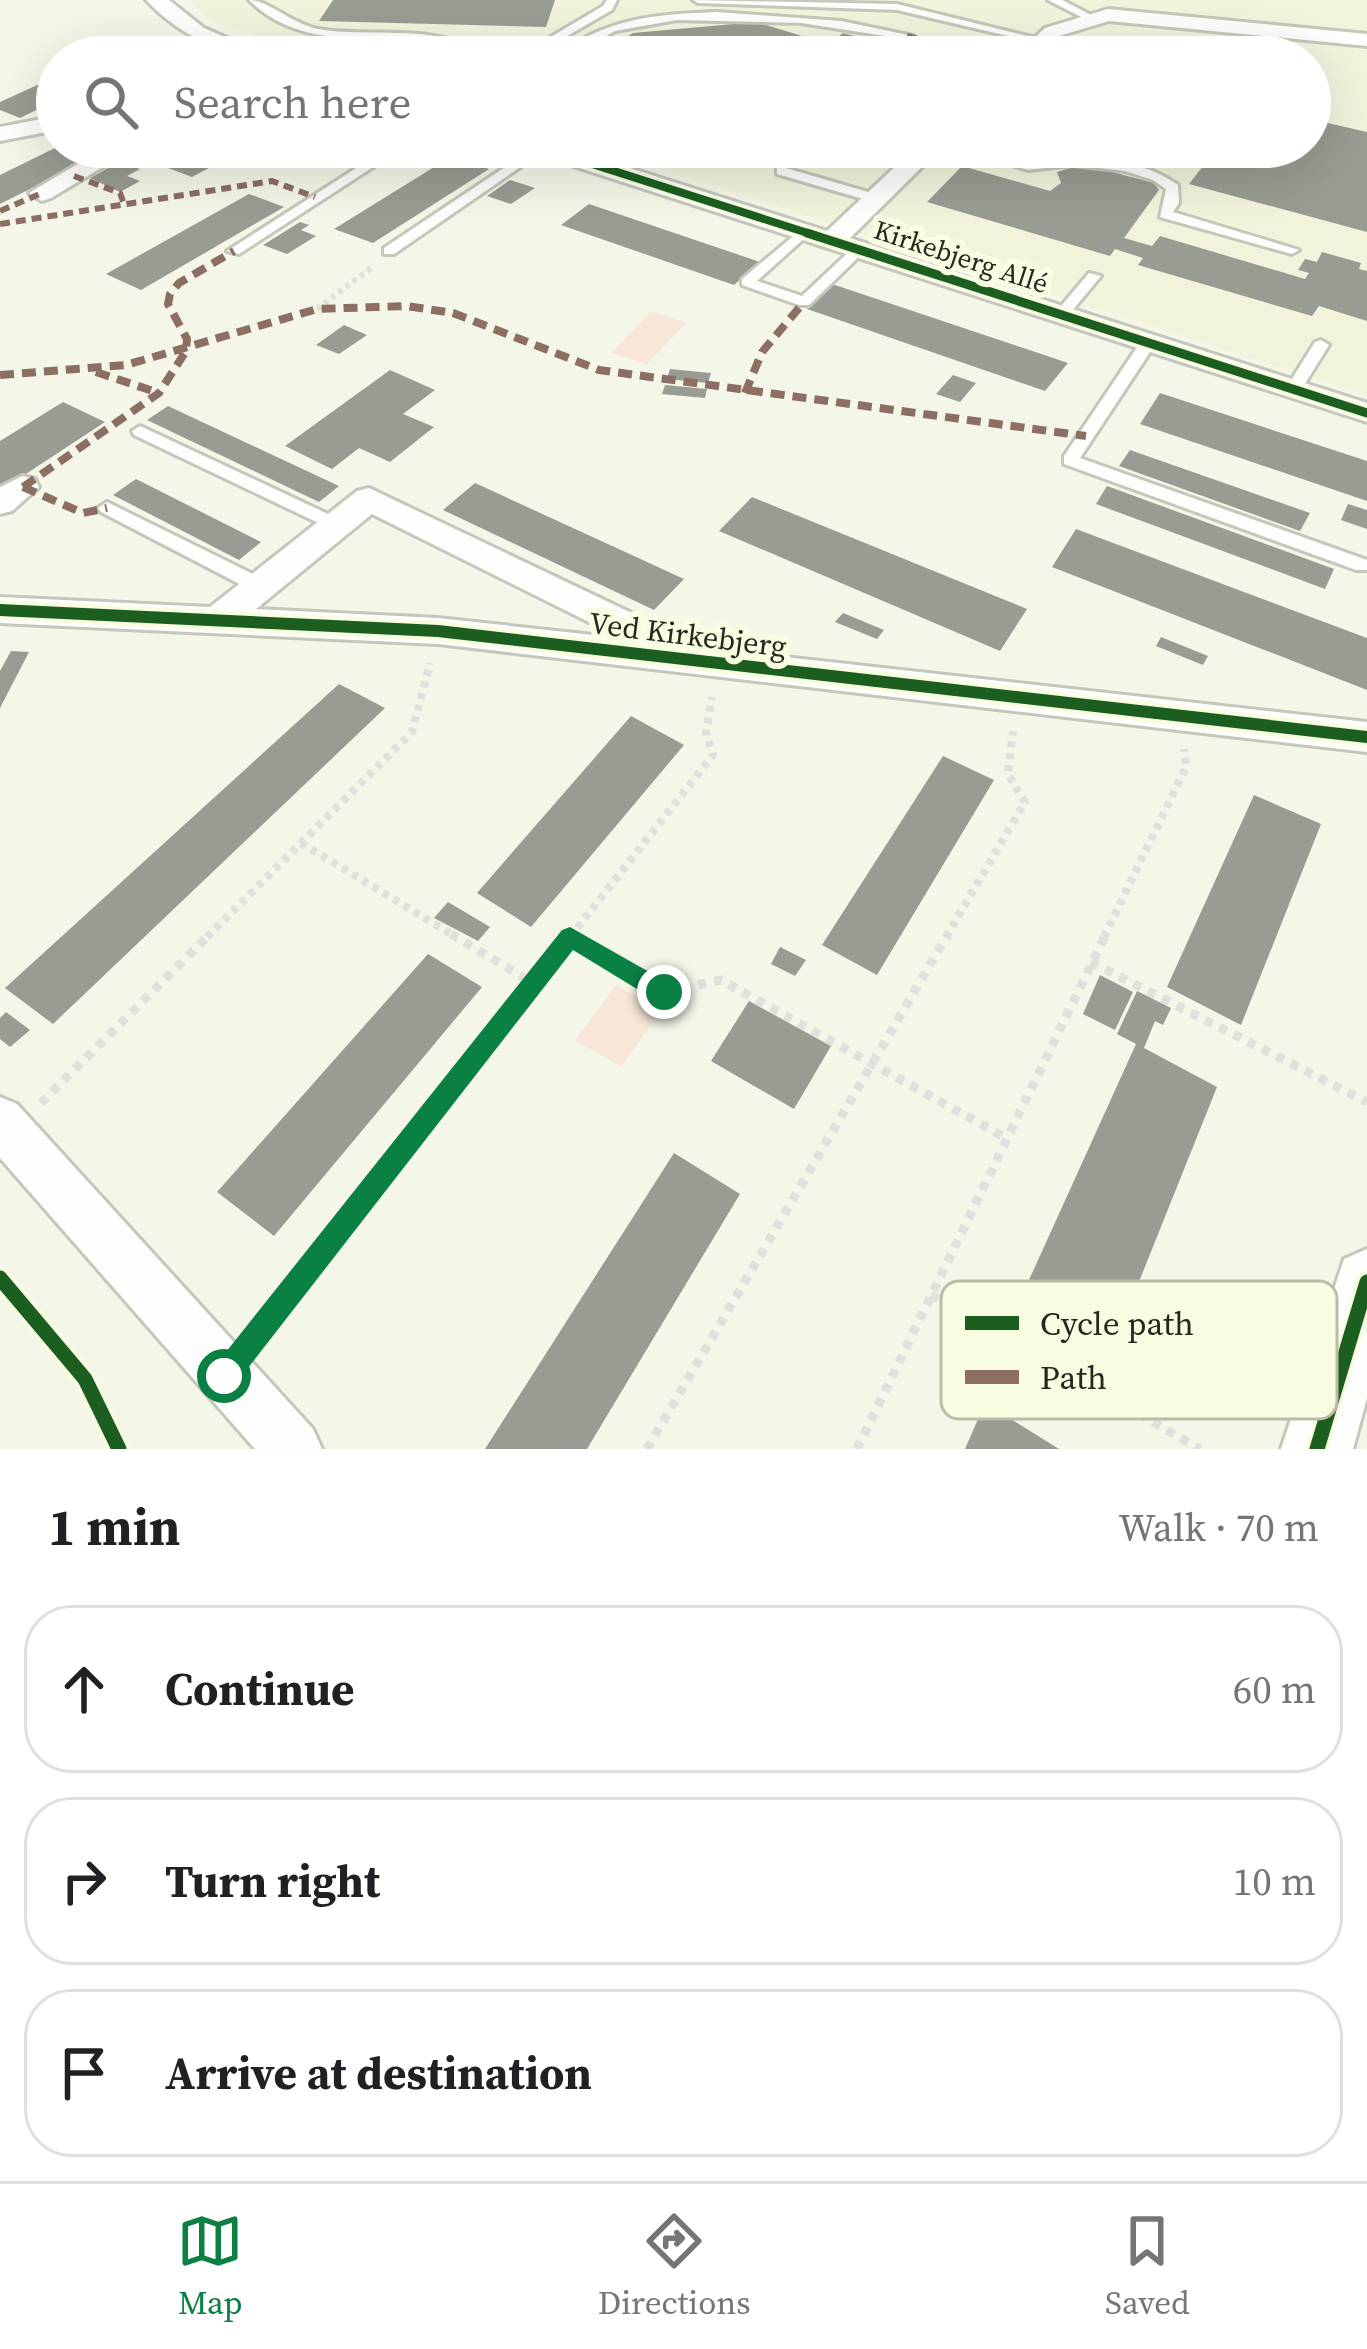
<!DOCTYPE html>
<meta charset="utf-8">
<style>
:root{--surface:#fff;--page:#f6f6f6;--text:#202124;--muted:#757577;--line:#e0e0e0;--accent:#0b8043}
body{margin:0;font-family:"Source Serif 4",serif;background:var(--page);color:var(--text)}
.stop{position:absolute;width:36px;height:36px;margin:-27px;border:9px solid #0b8043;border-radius:50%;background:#fff}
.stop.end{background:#0b8043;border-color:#fff;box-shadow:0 3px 12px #0008}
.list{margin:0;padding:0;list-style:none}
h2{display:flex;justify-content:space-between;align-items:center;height:156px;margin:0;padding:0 48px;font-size:51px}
h2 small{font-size:39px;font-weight:400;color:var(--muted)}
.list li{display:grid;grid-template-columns:78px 1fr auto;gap:36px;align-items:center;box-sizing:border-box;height:168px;margin:0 24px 24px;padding:0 24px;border:3px solid var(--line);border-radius:48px}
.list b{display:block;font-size:45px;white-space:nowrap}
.list em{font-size:39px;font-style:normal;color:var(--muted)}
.icon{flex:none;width:66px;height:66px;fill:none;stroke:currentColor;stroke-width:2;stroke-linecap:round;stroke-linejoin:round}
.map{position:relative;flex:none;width:1367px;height:1449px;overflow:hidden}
.search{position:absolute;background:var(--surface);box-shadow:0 12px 48px #0002;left:36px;right:36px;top:36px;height:132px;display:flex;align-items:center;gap:30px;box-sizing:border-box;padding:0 42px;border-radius:66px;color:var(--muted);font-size:45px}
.sheet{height:732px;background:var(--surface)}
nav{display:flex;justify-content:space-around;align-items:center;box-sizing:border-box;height:168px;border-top:3px solid var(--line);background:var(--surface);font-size:33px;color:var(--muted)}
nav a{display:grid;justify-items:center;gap:6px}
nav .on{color:var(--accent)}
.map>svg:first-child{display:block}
.built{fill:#f1f4db}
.green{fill:#f8e7d8}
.building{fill:#989c92}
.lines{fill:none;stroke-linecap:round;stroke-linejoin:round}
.service-casing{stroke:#c5c7ba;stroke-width:6}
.minor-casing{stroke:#c5c7ba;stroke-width:6}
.tertiary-casing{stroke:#c5c7ba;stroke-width:6}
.path-far2{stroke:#e0e1dd;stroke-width:6;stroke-dasharray:4.5 4.5;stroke-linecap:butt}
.path-far1{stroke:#e0e1dd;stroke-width:8;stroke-dasharray:6 6;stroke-linecap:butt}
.path{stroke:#e0e1dd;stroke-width:9;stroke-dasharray:8 8;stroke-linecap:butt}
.service{fill:#fdfefb;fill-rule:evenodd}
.minor{fill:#fdfefb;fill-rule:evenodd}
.tertiary{fill:#fdfefb;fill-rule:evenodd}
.quiet-far1{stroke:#8d6e63;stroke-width:6;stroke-dasharray:10 6;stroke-linecap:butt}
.quiet{stroke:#8d6e63;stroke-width:8;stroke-dasharray:14 8;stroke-linecap:butt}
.cycleway-far3-casing{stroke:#f8fce1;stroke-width:12}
.cycleway-far2-casing{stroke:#f8fce1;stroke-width:15}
.cycleway-far1-casing{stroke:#f8fce1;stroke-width:20}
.cycleway-casing{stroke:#f8fce1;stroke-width:22}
.cycleway-far3{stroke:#1b5e20;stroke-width:8}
.cycleway-far2{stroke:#1b5e20;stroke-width:9}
.cycleway-far1{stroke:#1b5e20;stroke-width:12}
.cycleway{stroke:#1b5e20;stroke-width:15}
.route{fill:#0b8043}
.labels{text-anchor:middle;stroke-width:12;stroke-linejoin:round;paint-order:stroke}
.far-street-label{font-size:27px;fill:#26271d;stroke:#f8fce1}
.street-label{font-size:30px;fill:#26271d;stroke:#f8fce1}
.key{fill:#f8fce1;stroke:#b9bca6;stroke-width:3}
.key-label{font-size:33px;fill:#26271d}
</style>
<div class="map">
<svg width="1367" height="1449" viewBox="0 0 1367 1449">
<rect width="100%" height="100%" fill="#f4f6e7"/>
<path class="built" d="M190,0H1367V395L593,147H1310V57H313L207,16Z"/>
<path class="green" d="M651,312L687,322L647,364L611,353Z
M616,985L661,1011L621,1067L575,1040Z"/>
<path class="building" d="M333,0H555L546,27L319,21Z
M756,22L828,44L843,33L882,43L864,57H812L818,52L797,47L788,53L748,43L662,51L653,57L599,54L633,33Z
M57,76V100L20,118L0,110V102Z
M1310,119L1367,132V232L1189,184L1203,166L1137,148L1310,147Z
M57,147H114L0,204V175Z
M194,147H248L192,177L160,165Z
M452,156L489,169L373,243L334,229Z
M119,162L140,169L127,176L140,181L120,192L90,178Z
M962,166L1050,191L1061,183L1057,172L1073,167L1101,169L1154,183L1159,190L1124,238L1152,246L1160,236L1305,279L1309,273L1298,270L1305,259L1317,262L1322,252L1361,263L1359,269L1367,271V321L1319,306L1312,316L1138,265L1143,258L1115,249L1110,256L927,202Z
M510,180L535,188L511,204L487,196Z
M249,194L284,207L141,290L106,274Z
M589,204L760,262L734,285L561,225Z
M300,222L309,225L301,230L316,236L287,254L263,245Z
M832,284L1068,363L1045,391L807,309Z
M344,325L367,335L339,354L316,345Z
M670,369L711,373L708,383L667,379Z
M390,370L435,390L403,414L434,427L390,462L359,448L332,469L285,446Z
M953,375L976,383L960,402L936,394Z
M665,385L707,389L705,398L662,394Z
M1160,393L1367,461V501L1140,424Z
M63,402L105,422L0,491V441Z
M168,406L339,486L319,502L147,420Z
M1130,450L1310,513L1300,531L1119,466Z
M136,479L261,542L239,560L113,495Z
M475,483L684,579L654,610L443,510Z
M1107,486L1334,569L1325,589L1096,504Z
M752,497L1027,609L1000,651L719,531Z
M1348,504L1367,510V529L1341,520Z
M1076,529L1367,638V690L1052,567Z
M843,613L884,630L877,639L835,622Z
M1161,637L1208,656L1203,665L1156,646Z
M11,651L29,652L0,708V671Z
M339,684L385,708L53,1024L5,988Z
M631,716L684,745L531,927L477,893Z
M943,756L994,780L877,975L822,945Z
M1254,795L1321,824L1241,1025L1167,987Z
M448,902L490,927L478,941L434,918Z
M780,947L806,960L795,976L771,964Z
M428,954L482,987L274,1236L217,1192Z
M1100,975L1133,992L1115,1030L1083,1014Z
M1137,991L1171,1008L1163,1025L1155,1021L1144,1048L1217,1087L1104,1369L1014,1313L1136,1044L1117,1034Z
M749,1001L831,1046L794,1109L711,1061Z
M6,1012L30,1030L10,1047L0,1039V1018Z
M674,1153L740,1194L587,1449H485Z
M985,1403L1059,1449H965Z"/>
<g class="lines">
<g class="service-casing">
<path id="service" d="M249,0C268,0 292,24 318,29C370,38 430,23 478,51L470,57H455L462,52C391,27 307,58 249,0Z
M607,0H617L612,10L531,57H517L603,6Z
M693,0L897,4L1048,41L1042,44L897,10L698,3Z
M1048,0H1062L1097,18L1087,20Z
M717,12L841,21L913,36L889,57H876L898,38L801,23L677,20L615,31L570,57H556C604,18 657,14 717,12Z
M389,147H404L239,254L227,251Z
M535,147L548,148L394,254H384V248Z
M952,147C978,147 999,157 1025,161C1040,163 1056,158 1071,157C1107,156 1149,164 1178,185L1179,203L1173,212L1299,250L1292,254L1160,217L1166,189L1153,180L1125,171L1073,165L1028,170Z
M782,167L882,196L884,199L877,203L777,174V168Z
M803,228L808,229V235L757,281L802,296L854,247L866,250L809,305H799L742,285V279Z
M1089,273L1101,276L1066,318H1056V312Z
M1148,338L1156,343L1080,458L1367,560V570H1356L1064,464V456L1142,340Z
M1321,340L1329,345L1301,390L1299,393H1287L1285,390L1315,342Z
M140,426L343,521L346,525L343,529H331L134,435L132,431Z
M107,502L267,581L270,586L260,593L253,591L101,512L98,508Z"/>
</g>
<g class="minor-casing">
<path id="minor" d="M146,0H169L204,28L271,57C223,57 179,35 146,0Z
M1108,9L1367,34V46L1109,21L1059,36L1038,57H1014L1045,28Z
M57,116V130L0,141V127Z
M106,147H136L51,198L42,201L29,193Z
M527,147H564L827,231L916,147H942L850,238L1367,403V422L530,152Z
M23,476L35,479L39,487L12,511L0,514V487Z
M369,488L661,627L668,644L1367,722V752L438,644L0,623V597L210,607L357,491ZM372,514L621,638L438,618L256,609Z
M0,1097L17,1104L313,1429L322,1449H255L0,1158Z"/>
</g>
<g class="tertiary-casing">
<path id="tertiary" d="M1367,1249V1398L1353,1449H1281L1344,1259Z"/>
</g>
<path class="path-far2" d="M317,309L371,268"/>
<path class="path-far1" d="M301,843L456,937
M207,937L412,732L430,663
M570,937L713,755L706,732L712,697
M946,937L1025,802L1008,774L1013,731
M1104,937L1186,767L1184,749"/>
<path class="path" d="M451,934L533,983
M570,937L664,992L721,980L1006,1138
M1091,962L1367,1102
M41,1103L210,934
M931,1295L1200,1449
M254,1338L572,934
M647,1449L948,934
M857,1449L1106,934"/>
<use href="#service" class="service"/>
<use href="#minor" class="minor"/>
<use href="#tertiary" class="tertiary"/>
<path class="quiet-far1" d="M907,36L936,43
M74,176L120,193L124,204
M0,211L42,193
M0,224L272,181L315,197"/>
<path class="quiet" d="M96,372L159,393
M0,375L126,365L317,309L406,306L453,313L599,370L1086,436
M745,393L762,352L804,302
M23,487L159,393L186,351L187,339L168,304L170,294L179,283L234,251
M23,487L83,513L107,508"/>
<g class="cycleway-far3-casing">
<path id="cycleway-far3" d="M539,147L817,236"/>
</g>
<g class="cycleway-far2-casing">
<path id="cycleway-far2" d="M807,233L1367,413"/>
</g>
<g class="cycleway-far1-casing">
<path id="cycleway-far1" d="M0,610L438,631L1367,737"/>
</g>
<g class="cycleway-casing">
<path id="cycleway" d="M0,1278L85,1379L119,1449
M1317,1449L1367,1282"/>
</g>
<use href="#cycleway-far3" class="cycleway-far3"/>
<use href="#cycleway-far2" class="cycleway-far2"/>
<use href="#cycleway-far1" class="cycleway-far1"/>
<use href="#cycleway" class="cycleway"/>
</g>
<path class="route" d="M570,927L672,985V1000H655L573,950L234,1386L224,1390L214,1386L210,1376L214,1367L562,930Z"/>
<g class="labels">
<g class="far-street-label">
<text transform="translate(961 257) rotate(18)" y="9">Kirkebjerg Allé</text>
</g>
<g class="street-label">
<text transform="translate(688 635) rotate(7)" y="10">Ved Kirkebjerg</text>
</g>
</g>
<rect x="941" y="1281" width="396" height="138" rx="18" class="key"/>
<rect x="965" y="1316" width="54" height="14" fill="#1b5e20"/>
<rect x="965" y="1370" width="54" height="14" fill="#8d6e63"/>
<g class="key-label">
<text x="1040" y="1335">Cycle path</text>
<text x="1040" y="1389">Path</text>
</g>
</svg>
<div class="stop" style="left:224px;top:1376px"></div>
<div class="stop end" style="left:664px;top:992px"></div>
<div class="search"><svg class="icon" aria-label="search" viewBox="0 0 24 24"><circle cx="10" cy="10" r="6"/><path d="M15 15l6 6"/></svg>Search here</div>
</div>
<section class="sheet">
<h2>1 min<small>Walk · 70 m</small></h2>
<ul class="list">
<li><svg class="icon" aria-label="ahead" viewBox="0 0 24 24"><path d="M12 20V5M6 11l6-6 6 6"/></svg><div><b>Continue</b></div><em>60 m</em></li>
<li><svg class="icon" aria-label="right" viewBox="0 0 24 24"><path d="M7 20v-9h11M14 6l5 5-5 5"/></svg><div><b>Turn right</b></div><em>10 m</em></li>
<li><svg class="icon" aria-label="arrive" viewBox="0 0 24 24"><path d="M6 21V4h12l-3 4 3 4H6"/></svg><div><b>Arrive at destination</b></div></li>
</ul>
</section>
<nav>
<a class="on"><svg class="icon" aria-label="map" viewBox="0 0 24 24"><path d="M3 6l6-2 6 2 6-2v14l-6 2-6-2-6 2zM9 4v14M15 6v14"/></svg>Map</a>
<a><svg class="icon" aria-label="directions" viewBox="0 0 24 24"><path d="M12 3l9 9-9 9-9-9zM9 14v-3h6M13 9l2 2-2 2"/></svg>Directions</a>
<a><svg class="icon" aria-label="saved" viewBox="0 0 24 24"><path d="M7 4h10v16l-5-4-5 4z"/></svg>Saved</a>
</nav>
